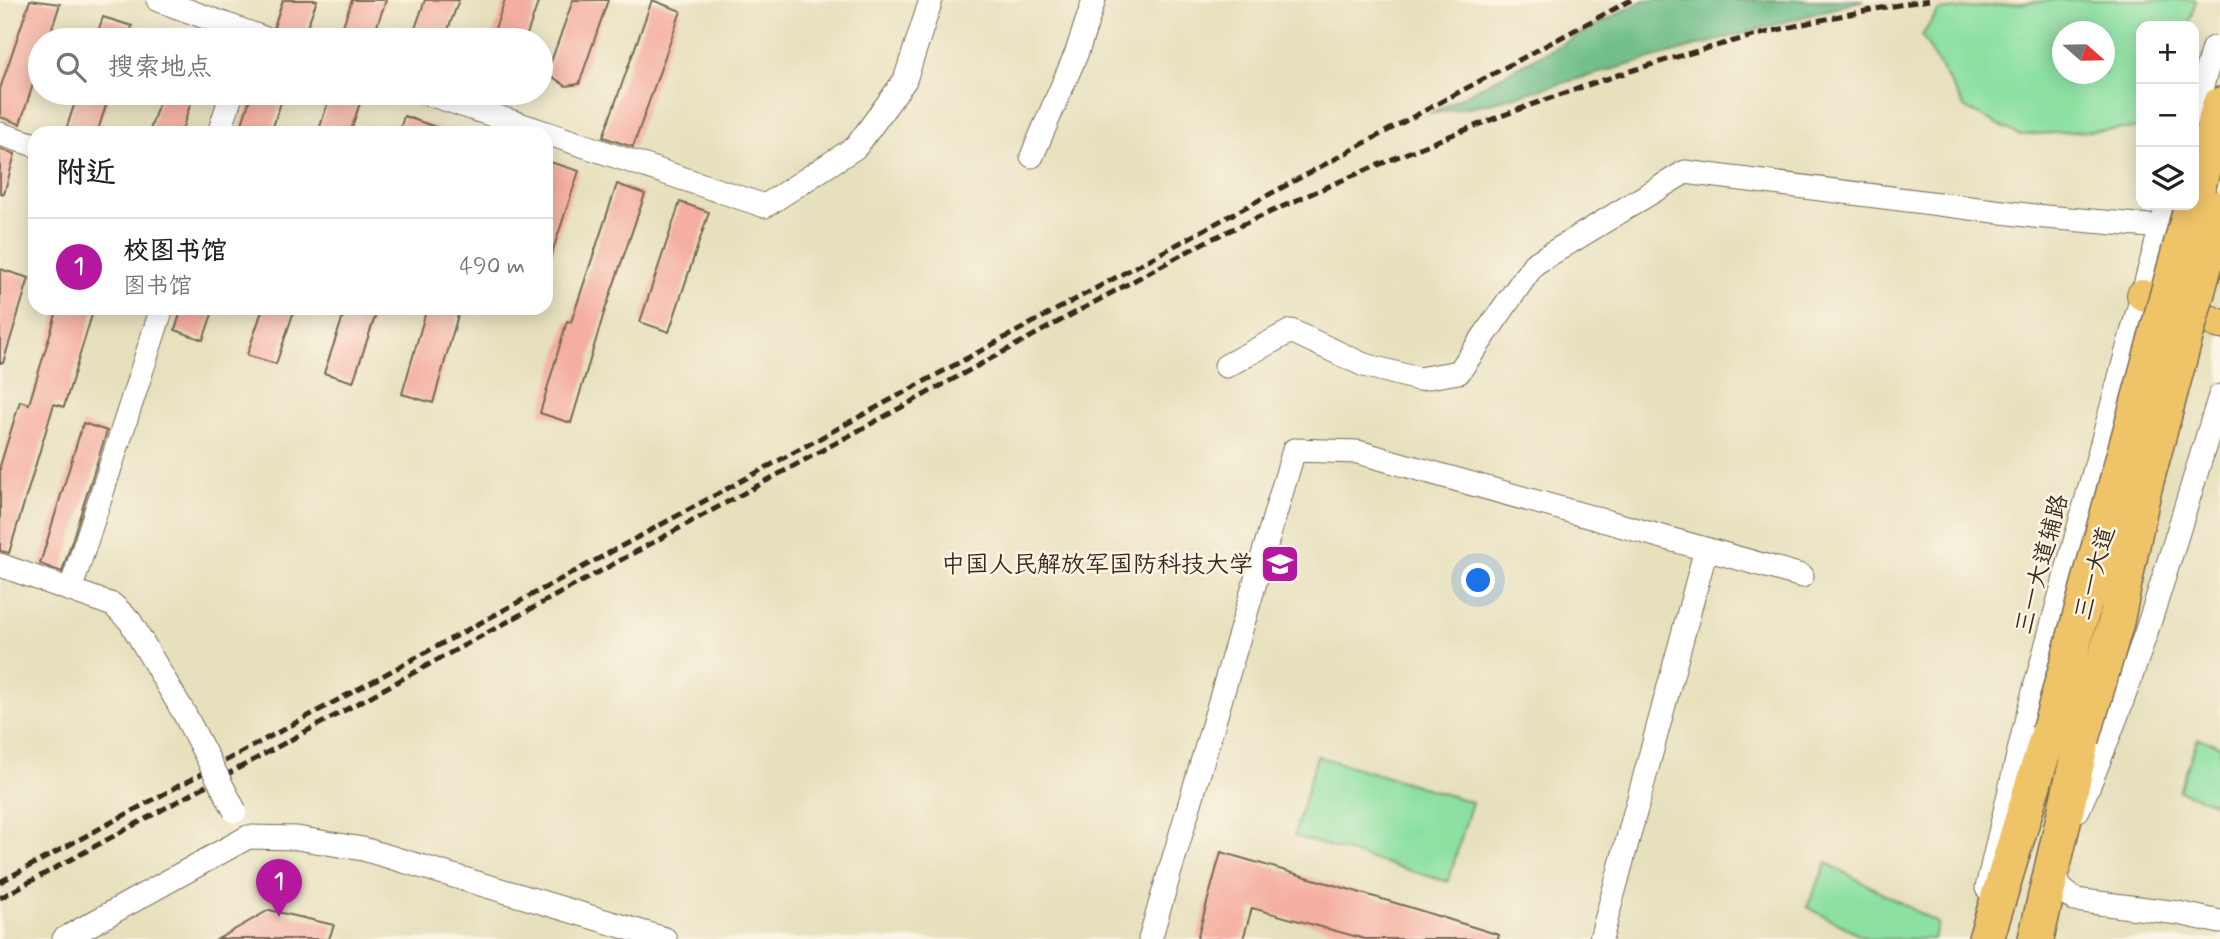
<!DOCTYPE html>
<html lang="zh">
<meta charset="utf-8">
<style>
:root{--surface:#fff;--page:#f2f2f2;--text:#222;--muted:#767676;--line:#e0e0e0;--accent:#b5179e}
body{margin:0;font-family:Mynerve,"LXGW WenKai TC",sans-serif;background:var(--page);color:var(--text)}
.controls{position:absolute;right:21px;top:21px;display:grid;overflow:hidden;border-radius:14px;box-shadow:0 4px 18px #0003}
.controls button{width:63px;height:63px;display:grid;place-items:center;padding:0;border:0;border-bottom:2px solid var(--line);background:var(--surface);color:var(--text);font:35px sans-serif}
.compass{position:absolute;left:2052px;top:21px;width:63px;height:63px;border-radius:50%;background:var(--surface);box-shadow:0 4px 18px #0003;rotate:110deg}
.you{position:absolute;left:1479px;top:581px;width:24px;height:24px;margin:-18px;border:5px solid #fff;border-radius:50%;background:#1a73e8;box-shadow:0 0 0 10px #1a73e833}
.badge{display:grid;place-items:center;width:46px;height:46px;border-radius:50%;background:var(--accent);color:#fff;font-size:23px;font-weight:700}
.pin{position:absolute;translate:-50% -58px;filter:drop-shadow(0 2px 4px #0008)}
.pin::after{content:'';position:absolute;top:37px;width:24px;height:21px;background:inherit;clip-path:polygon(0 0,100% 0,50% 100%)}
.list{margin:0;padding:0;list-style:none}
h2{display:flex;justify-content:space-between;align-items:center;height:91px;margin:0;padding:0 28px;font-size:30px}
h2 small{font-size:23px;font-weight:400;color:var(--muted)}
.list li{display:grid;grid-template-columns:46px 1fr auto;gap:21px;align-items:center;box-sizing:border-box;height:98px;padding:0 28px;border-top:2px solid var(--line)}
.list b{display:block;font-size:26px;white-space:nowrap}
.list p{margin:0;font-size:23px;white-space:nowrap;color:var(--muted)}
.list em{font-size:23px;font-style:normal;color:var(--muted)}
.icon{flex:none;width:38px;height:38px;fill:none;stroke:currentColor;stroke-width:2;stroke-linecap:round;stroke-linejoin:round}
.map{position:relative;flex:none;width:2220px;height:939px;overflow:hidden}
.search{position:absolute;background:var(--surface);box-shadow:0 4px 18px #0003;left:28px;top:28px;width:525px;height:77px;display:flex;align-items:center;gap:18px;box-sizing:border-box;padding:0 24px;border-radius:38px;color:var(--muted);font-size:26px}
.panel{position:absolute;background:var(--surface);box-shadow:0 4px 18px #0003;left:28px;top:126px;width:525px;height:189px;border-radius:21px}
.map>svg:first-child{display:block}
.green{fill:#8be0a2;stroke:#638560;stroke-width:2;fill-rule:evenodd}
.forest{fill:#70be88;stroke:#567453;stroke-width:2}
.building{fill:#f4afa0}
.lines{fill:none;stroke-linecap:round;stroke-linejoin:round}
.minor-casing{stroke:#776a56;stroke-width:25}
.major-casing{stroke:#776a56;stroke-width:32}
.highway-casing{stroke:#776a56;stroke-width:38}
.minor{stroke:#fff;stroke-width:23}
.major{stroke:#efc469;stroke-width:30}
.highway{stroke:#efc469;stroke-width:35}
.rail{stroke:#3b2a1e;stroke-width:5;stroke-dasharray:10 5;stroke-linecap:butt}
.minor-bridge-casing{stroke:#776a56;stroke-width:25;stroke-linecap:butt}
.highway-bridge-casing{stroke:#776a56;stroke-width:38;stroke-linecap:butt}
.minor-bridge{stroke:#fff;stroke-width:23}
.highway-bridge{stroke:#efc469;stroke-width:35}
.labels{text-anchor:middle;stroke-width:5;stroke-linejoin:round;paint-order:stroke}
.poi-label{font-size:24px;fill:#3b2a1e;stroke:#fcf5e5;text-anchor:end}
.street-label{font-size:24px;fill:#3b2a1e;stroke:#fcf5e5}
</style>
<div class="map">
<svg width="2220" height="939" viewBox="0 0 2220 939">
<rect width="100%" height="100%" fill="#fcf5e5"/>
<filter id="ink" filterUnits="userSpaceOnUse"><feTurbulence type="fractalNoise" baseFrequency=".0143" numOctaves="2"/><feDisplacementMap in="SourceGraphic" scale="14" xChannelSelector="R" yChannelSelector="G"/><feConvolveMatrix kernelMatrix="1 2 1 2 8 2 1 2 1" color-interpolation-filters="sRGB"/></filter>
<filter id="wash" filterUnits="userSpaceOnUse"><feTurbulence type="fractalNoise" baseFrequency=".00686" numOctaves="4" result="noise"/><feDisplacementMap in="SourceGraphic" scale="28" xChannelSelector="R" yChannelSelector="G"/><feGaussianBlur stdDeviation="1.57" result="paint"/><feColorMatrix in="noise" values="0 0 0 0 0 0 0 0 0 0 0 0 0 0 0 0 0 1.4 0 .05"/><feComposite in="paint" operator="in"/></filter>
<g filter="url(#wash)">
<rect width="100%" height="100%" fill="#e7e0bd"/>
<path class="green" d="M2056,0H2196L2188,26H2141V128L2019,135L1965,108L1922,36L1938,11ZM2062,32H2104V74H2062Z
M2198,738L2220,746V805L2179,791Z
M1317,756L1472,802L1448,882L1294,836Z
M1827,863L1938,923L1934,939H1868L1807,907Z"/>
<path class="forest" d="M1644,0H1864L1494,102L1430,114Z"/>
<g id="blocks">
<path class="building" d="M30,0L60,4L48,40H40V63L20,124L0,117V89Z
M283,0H317L302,40H283L280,32L274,27Z
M352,0H386L372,40H338Z
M425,0H459L444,40H411Z
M505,0H539L525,40H491Z
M573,0H608L579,84L566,86L547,73Z
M652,0L681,11L633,147L603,137Z
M103,17L132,26L128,40H95Z
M78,93H110L97,133H65Z
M162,93H194L181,133H149Z
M252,93H284L271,133H239Z
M331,93L360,103L350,133H318Z
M470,93H506L503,104Z
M404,116L447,131V133H399Z
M0,149L15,154L4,194L0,193Z
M550,162L579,171L549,262H546V174Z
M617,184L645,194L604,313L571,423L540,413L567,321L571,322Z
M680,202L709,212L669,332L640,322Z
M0,269L29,278L3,363H0Z
M58,308H94L64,407L54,404L9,553L0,551V466L20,401L29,404Z
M182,308H214L203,340L175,330Z
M263,308H295L276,364L247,355Z
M346,308H378L353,382L324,373Z
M427,308H460L433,403L402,394Z
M83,423L107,431L62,572L40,564Z
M1221,852L1409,907L1499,935L1498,939H1365L1252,908L1243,939H1197Z
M269,910L334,925L329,939H218Z"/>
</g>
</g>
<g filter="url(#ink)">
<use href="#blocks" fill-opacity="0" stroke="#776a56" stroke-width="2"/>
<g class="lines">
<g class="minor-casing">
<path id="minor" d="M158,0L269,40
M426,93L765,206L856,147L905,80L931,0
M2194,113L2213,48
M219,133L232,93
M0,134L35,145
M1032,156L1077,52L1094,0
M1226,366L1291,331L1364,365L1418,379L1459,372L1534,264L1685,172L2034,216L2161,227
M0,565L113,605L130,621L184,713
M71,588L162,308
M2078,810C2138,676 2176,536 2220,396
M2055,867L2059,887L2075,900L2178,913L2220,922
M1987,888L2027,717L2167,205
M64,939L248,837L297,838L363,849L665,939
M1150,939L1294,450L1358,452L1802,576
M1601,939L1706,549"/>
</g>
<g class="major-casing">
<path id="major" d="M2142,295L2220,324"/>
</g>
<g class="highway-casing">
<path id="highway" d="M2194,200L2220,105
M1986,939L2049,732
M2036,939L2082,739"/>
</g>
<use href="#minor" class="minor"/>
<use href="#major" class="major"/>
<use href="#highway" class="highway"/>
<path class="rail" d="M0,882C545,590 1086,291 1631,0
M0,898L1205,242C1437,134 1675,39 1929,0"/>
<g class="minor-bridge-casing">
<path id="minor-bridge" d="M184,713L235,811"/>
</g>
<g class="highway-bridge-casing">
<path id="highway-bridge" d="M2049,732L2192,205
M2082,739L2116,622L2143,492L2220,208"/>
</g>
<use href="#minor-bridge" class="minor-bridge"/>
<use href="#highway-bridge" class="highway-bridge"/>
</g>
</g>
<defs>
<g id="university-square" transform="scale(2.0125)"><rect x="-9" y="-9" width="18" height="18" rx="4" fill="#b5179e" stroke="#fcf5e5"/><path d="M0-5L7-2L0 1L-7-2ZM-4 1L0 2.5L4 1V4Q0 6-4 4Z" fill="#fff"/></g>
</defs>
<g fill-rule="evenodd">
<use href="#university-square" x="1280" y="564"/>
</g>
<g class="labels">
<g class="poi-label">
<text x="1253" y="572">中国人民解放军国防科技大学</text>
</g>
<g class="street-label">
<text transform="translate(2041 564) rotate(-75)" y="8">三一大道辅路</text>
<text transform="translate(2094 573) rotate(-75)" y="8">三一大道</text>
</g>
</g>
</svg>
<div class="controls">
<button>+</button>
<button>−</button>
<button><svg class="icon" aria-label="layers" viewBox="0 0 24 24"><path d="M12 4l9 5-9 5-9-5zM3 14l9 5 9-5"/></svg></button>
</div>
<svg class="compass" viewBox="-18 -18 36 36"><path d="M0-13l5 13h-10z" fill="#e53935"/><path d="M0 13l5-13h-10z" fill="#767676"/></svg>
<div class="you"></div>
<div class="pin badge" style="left:279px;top:917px">1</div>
<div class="search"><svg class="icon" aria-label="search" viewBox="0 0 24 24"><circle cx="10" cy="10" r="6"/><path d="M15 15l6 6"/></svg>搜索地点</div>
<section class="panel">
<h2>附近<small></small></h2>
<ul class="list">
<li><span class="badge">1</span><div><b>校图书馆</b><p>图书馆</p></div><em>490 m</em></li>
</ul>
</section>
</div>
